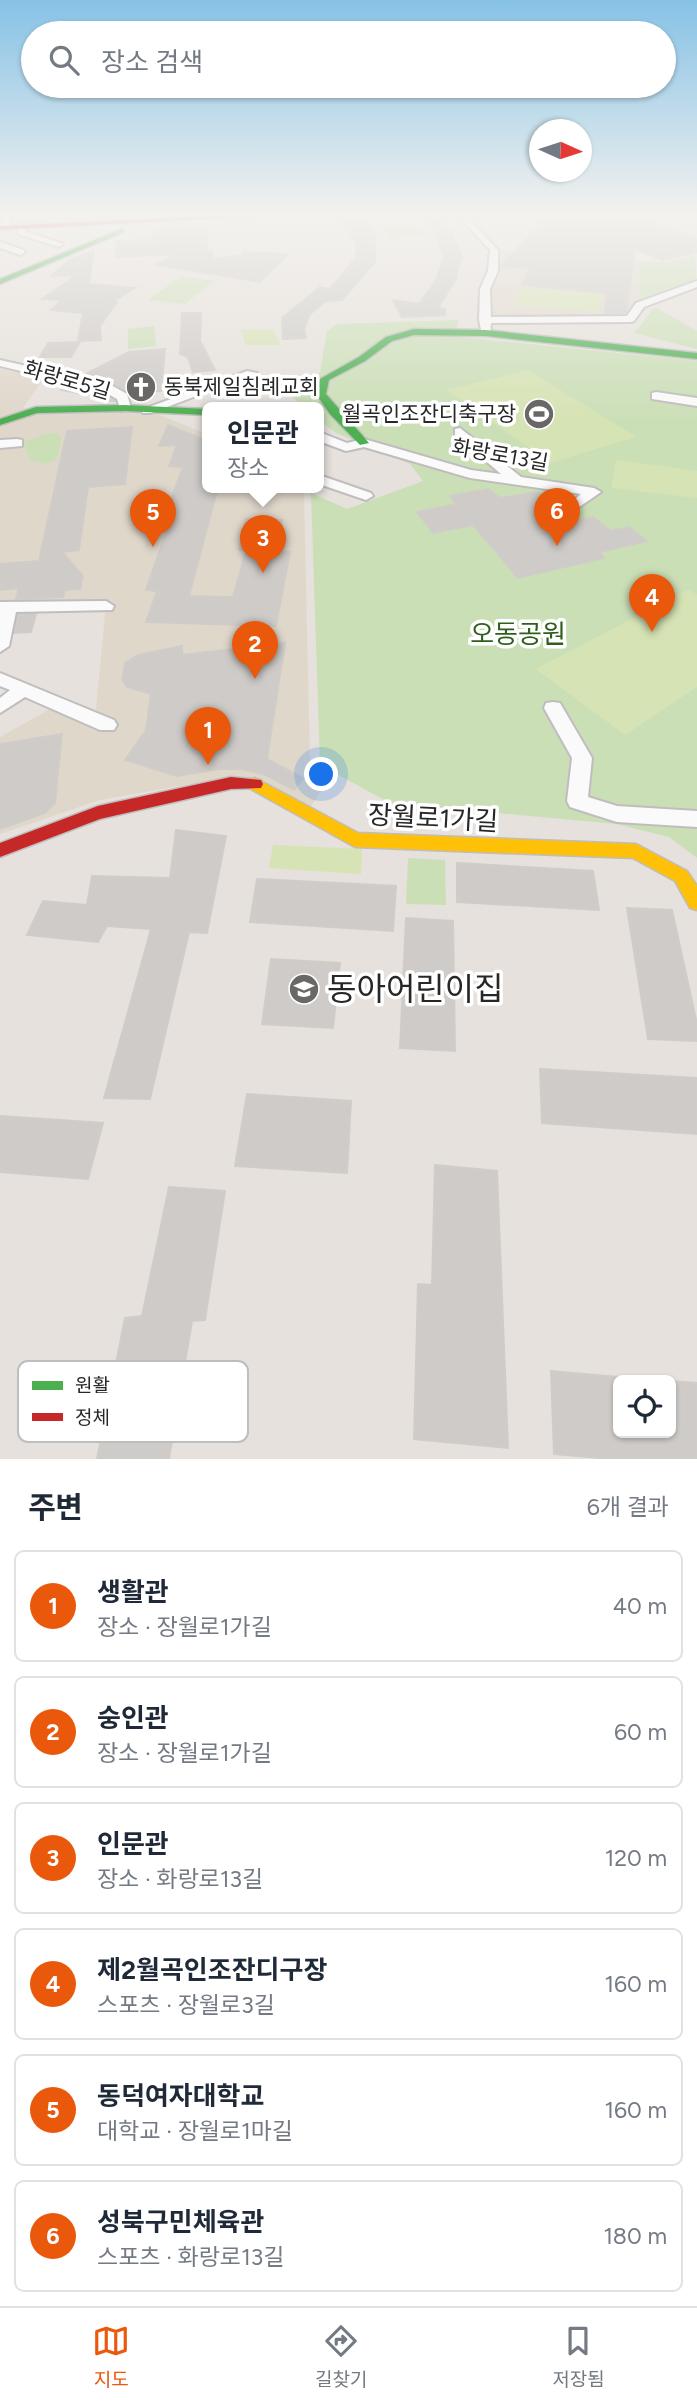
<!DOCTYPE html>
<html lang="ko">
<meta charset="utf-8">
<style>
:root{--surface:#fff;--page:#f6f6f7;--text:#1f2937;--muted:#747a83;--line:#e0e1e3;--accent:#ea580c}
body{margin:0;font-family:Figtree,"Noto Sans KR",sans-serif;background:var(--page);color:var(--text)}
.controls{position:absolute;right:21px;bottom:21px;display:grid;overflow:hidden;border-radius:10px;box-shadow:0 2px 5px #0004}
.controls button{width:63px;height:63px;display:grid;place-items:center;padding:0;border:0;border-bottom:2px solid var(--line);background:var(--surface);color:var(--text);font:35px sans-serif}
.compass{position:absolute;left:529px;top:119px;width:63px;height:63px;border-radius:50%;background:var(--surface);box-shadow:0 2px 5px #0004;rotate:93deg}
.you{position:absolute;left:322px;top:775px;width:24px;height:24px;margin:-18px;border:5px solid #fff;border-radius:50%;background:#1a73e8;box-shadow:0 0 0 10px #1a73e833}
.badge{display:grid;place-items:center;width:46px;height:46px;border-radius:50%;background:var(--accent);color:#fff;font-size:23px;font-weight:700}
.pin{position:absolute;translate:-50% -58px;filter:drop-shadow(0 2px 4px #0008)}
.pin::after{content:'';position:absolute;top:37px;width:24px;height:21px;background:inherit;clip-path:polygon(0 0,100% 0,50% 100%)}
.popup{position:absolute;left:202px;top:402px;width:122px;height:91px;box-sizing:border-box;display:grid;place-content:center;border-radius:10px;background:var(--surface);filter:drop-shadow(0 2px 5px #0005);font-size:23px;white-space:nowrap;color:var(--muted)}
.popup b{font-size:26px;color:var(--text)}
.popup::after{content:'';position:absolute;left:50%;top:100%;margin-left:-14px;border:14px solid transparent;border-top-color:var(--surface)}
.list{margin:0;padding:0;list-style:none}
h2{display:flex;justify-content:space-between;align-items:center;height:91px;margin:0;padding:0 28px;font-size:30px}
h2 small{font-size:23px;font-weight:400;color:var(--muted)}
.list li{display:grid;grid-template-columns:46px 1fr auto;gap:21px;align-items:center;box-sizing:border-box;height:112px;margin:0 14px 14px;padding:0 14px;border:2px solid var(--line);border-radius:10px}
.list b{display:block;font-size:26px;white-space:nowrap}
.list p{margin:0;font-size:23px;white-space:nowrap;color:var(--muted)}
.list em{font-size:23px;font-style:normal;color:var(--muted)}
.icon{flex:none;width:38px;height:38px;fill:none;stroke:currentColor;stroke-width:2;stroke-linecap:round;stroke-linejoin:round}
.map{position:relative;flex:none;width:697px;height:1459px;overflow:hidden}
.search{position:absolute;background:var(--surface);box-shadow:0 2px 5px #0004;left:21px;right:21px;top:21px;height:77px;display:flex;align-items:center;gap:18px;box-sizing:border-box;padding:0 24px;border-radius:38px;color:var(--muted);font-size:26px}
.sheet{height:847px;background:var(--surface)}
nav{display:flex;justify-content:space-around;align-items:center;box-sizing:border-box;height:98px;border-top:2px solid var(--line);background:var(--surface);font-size:19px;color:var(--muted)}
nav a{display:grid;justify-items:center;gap:4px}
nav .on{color:var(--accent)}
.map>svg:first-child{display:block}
.education{fill:#e0d7cb}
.green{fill:#cbdfb7}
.pitch{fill:#d6e3b4}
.building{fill:#cecbc8;stroke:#d0cdc9;stroke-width:2}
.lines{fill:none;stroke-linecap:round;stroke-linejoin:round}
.street-casing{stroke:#bfbdbd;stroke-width:4}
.fast-casing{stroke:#bfbdbd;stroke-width:3}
.slow-casing{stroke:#bfbdbd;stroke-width:3}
.jam-casing{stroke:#bfbdbd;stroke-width:3}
.street{fill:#fbfafa;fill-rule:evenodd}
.fast{fill:#4caf50;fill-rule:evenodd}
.slow{fill:#ffc107;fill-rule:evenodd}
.jam{fill:#c62828;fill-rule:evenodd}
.labels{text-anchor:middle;stroke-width:7;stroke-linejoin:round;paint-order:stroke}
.far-street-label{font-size:21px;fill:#272727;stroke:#fff}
.far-poi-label{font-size:21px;fill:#272727;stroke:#fff;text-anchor:start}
.park-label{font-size:26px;fill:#305e1d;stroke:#fff}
.street-label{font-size:26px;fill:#272727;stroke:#fff}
.near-poi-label{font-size:32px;fill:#272727;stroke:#fff;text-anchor:start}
.key{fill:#fff;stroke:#bebebe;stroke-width:2}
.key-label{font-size:19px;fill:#272727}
</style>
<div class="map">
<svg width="697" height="1459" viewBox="0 0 697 1459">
<rect width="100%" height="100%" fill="#e6e1dc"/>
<path class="education" d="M494,250L639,261L640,305L630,319L484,320Z
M0,369L44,378L23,408L147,410L207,434V487H280L304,493L310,766L329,779L309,809L230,777L100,800L0,834V737L59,704L95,719L106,604L0,603Z"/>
<path class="green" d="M416,223L426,236L389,238L380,225Z
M695,256L697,284L640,305L639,261L667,262Z
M181,276L214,281L185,304L148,300Z
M655,307L697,331V349L634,333Z
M459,320L457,328L461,337L697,361V858L669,837L616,824L390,803L320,765L311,493L347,509L423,481L410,464L336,433L319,420V407H302L281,383L297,375L320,373L327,331L337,324Z
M154,326L156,346L128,349V329Z
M49,433L58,434L62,437L57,459L46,464L30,460L23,442Z
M408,858L445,860L446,905L406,904Z"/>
<path class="pitch" d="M521,288L602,294L598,312L515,305Z
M241,329L274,330L280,345H245Z
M528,370L636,437L550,463L447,390Z
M616,460L697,471V498L611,488Z
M689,589L697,595V687L625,735L536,669Z
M273,845L362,849L361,874L269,868Z"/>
<path class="building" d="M429,216H436L452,234L462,257L455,277H457L438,308L445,309V315L402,317L393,300L419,304L436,280L444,257Z
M571,216H634L697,239V252L662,260L635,249L626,313L605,314L606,293L522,285L530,268L501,266L543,221Z
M365,219L375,233V262L342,300L326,301L310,314L304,329L306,338L283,339L282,318L320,287L330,289L356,258L357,245L341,220Z
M207,228V251H212L214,259L244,255L243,252L288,254L260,282L156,265L175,254L116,257L117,241L153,240L155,230Z
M94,251L89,284L135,288L112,302H117L100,326L101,340L78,341L83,313L51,310L62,300L42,299L77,275L52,276L69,260Z
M182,313H201L200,341L215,370L193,372L188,357L180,354Z
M80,342L71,357H40L48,343Z
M165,349L161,391L137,392L130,396L128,392L112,383L82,376L129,352Z
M68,385L102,393L115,401H100L90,395L61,390Z
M168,425L207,441V487H218L189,596L233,597L246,551L239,550L246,519L282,520L277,551L290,552L276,626L146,622L157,591L146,590L172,515H165L183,467L169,466L177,445L159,446Z
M132,427L125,484L88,487L79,550L62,552L83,576L80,589L65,590L63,597L16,599L19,588L0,590V564L39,561L67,431Z
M488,489L500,498L538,492L568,523L593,517L611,531L629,527L647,541L600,552L604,558L518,578L473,525L433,533L417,512L457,504L450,496Z
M36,614L31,632L14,633L18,615Z
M285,643L267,759L303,778L294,790L266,775L242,769H218L177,776L125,760L146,730L151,694L127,687L122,680L125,663L138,655L182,646V655Z
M62,734L55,803L45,813L0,829V744Z
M176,830L226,836L207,933L189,932L150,1099L104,1098L151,929L107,926L98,942L27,935L43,901L87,905L92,876L170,878Z
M457,863L593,871L599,910L457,902Z
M257,879L396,886L393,931L250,922Z
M627,908L672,910L697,1024V1041L648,1039Z
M406,918L453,921L455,1051L400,1048Z
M271,959L340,963L333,1028L262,1024Z
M540,1069L697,1078V1134L542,1123Z
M247,1094L351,1101L347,1173L235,1166Z
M0,1116L103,1123L88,1179L0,1172Z
M435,1165L497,1171L508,1448L414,1439L418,1284L432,1285Z
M169,1187L225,1191L205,1320L192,1321L169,1459H97L125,1318L142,1316Z
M551,1371L618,1377V1433H671V1381L697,1383V1459H612L554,1454Z"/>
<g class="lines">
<g class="street-casing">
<path id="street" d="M0,216H7L11,221L10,230H4Z
M458,216H466L498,250V271L490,289L491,317L627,316L636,303L697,281V287L644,307L634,321L630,322L491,323L490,335H482L479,320L480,289L488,271L490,250Z
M19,225H25V231L63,244L59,247L18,234Z
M0,242L24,250L25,252L21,255L0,248Z
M0,360L111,385L127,394L131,408L121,411L117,399L103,391L0,366Z
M247,371L257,373L151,413H143L141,410Z
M656,392L697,398V406L652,399V393Z
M460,428L521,477L594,488L601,492L569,514L562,510L581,494L470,478L364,447L346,451L319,441V432L347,443L364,439L471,470L501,474L455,435V429Z
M17,439L22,440V446L0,448V440Z
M319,475L371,493L373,496L366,500L319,484Z
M106,601L114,606L112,610L16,612L9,646L0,652V602Z
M0,673L114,720L117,725L114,730H100L25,697L0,713V698L10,690L0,686Z
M553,702L560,703L592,758L588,797L617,806L697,811V827L617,822L570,807L567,801L572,758L544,708L546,703Z"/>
</g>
<g class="fast-casing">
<path id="fast" d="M122,229L124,232L0,284V279Z
M414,329L486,330L697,353V359L486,336L414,335L392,341L365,361L329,380L326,394L369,443L360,445L330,414L316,394L320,379L359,357L386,337Z
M125,405L207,409V415L125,411L37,413L0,425V419L36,407Z"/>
</g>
<g class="slow-casing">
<path id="slow" d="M255,778L358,833L636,844L687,871L697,886V910L690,908L675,881L633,858L355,847L249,788L247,784L249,780Z"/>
</g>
<g class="jam-casing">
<path id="jam" d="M211,216H255L0,230V226Z
M231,777L261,780L263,784L261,788L231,789L100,819L0,857V843L98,806Z"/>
</g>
<use href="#street" class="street"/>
<use href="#fast" class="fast"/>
<use href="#slow" class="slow"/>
<use href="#jam" class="jam"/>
</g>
<linearGradient id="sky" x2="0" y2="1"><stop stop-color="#86c2e6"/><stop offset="0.51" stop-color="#f4f2ef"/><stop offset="1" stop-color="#f4f2ef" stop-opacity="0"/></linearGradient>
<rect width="697" height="420" fill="url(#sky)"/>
<defs>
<g id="church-disc" transform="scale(1.575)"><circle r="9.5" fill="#6a6866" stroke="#fff"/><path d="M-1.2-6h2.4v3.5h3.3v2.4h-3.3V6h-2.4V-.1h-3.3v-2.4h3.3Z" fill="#fff"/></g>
<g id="stadium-disc" transform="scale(1.575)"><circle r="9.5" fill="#6a6866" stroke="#fff"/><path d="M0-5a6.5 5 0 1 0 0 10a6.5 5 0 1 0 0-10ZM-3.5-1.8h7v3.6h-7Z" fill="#fff"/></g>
<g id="school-disc" transform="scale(1.575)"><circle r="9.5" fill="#6a6866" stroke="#fff"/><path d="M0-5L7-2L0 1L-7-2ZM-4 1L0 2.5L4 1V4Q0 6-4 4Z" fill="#fff"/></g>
</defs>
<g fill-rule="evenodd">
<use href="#church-disc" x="141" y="387"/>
<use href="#stadium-disc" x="539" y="414"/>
<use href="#school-disc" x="304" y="989"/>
</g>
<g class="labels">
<g class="far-street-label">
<text transform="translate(67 380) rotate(16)" y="7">화랑로5길</text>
<text transform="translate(500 455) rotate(10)" y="7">화랑로13길</text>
</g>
<g class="far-poi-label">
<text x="164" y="394">동북제일침례교회</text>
<text x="516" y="421" text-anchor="end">월곡인조잔디축구장</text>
</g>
<g class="park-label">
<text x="518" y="643">오동공원</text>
</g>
<g class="street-label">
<text transform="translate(433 818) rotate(3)" y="9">장월로1가길</text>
</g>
<g class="near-poi-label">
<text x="327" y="1000">동아어린이집</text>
</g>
</g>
<rect x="18" y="1361" width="230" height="81" rx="10" class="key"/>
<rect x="32" y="1381" width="31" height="9" fill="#4caf50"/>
<rect x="32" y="1413" width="31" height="8" fill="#c62828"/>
<g class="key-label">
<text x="75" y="1392">원활</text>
<text x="75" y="1424">정체</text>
</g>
</svg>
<div class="controls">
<button><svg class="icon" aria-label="locate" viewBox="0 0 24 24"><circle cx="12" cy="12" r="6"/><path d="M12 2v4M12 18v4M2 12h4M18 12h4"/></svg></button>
</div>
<svg class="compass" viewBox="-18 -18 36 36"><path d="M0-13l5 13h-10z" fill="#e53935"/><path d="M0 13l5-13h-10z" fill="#747a83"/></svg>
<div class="you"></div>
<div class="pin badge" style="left:208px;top:765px">1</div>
<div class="pin badge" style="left:255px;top:679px">2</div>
<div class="pin badge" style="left:263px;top:573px">3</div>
<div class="popup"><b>인문관</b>장소</div>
<div class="pin badge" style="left:652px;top:632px">4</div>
<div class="pin badge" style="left:153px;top:547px">5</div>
<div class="pin badge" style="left:557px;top:546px">6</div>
<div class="search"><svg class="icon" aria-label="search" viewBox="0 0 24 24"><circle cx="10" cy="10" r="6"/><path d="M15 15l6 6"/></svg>장소 검색</div>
</div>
<section class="sheet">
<h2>주변<small>6개 결과</small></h2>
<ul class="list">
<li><span class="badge">1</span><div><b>생활관</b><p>장소 · 장월로1가길</p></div><em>40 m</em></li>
<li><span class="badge">2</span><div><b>숭인관</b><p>장소 · 장월로1가길</p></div><em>60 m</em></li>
<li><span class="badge">3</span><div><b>인문관</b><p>장소 · 화랑로13길</p></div><em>120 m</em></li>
<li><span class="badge">4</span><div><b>제2월곡인조잔디구장</b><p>스포츠 · 장월로3길</p></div><em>160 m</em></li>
<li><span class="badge">5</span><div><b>동덕여자대학교</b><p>대학교 · 장월로1마길</p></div><em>160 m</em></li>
<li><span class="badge">6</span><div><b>성북구민체육관</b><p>스포츠 · 화랑로13길</p></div><em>180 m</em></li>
</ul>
</section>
<nav>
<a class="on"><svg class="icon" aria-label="map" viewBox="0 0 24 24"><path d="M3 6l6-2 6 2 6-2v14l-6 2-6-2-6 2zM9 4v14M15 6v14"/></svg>지도</a>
<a><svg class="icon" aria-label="directions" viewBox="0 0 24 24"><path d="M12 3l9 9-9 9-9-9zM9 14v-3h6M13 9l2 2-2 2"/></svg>길찾기</a>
<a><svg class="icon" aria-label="saved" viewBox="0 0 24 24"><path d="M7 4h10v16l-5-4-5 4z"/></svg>저장됨</a>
</nav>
